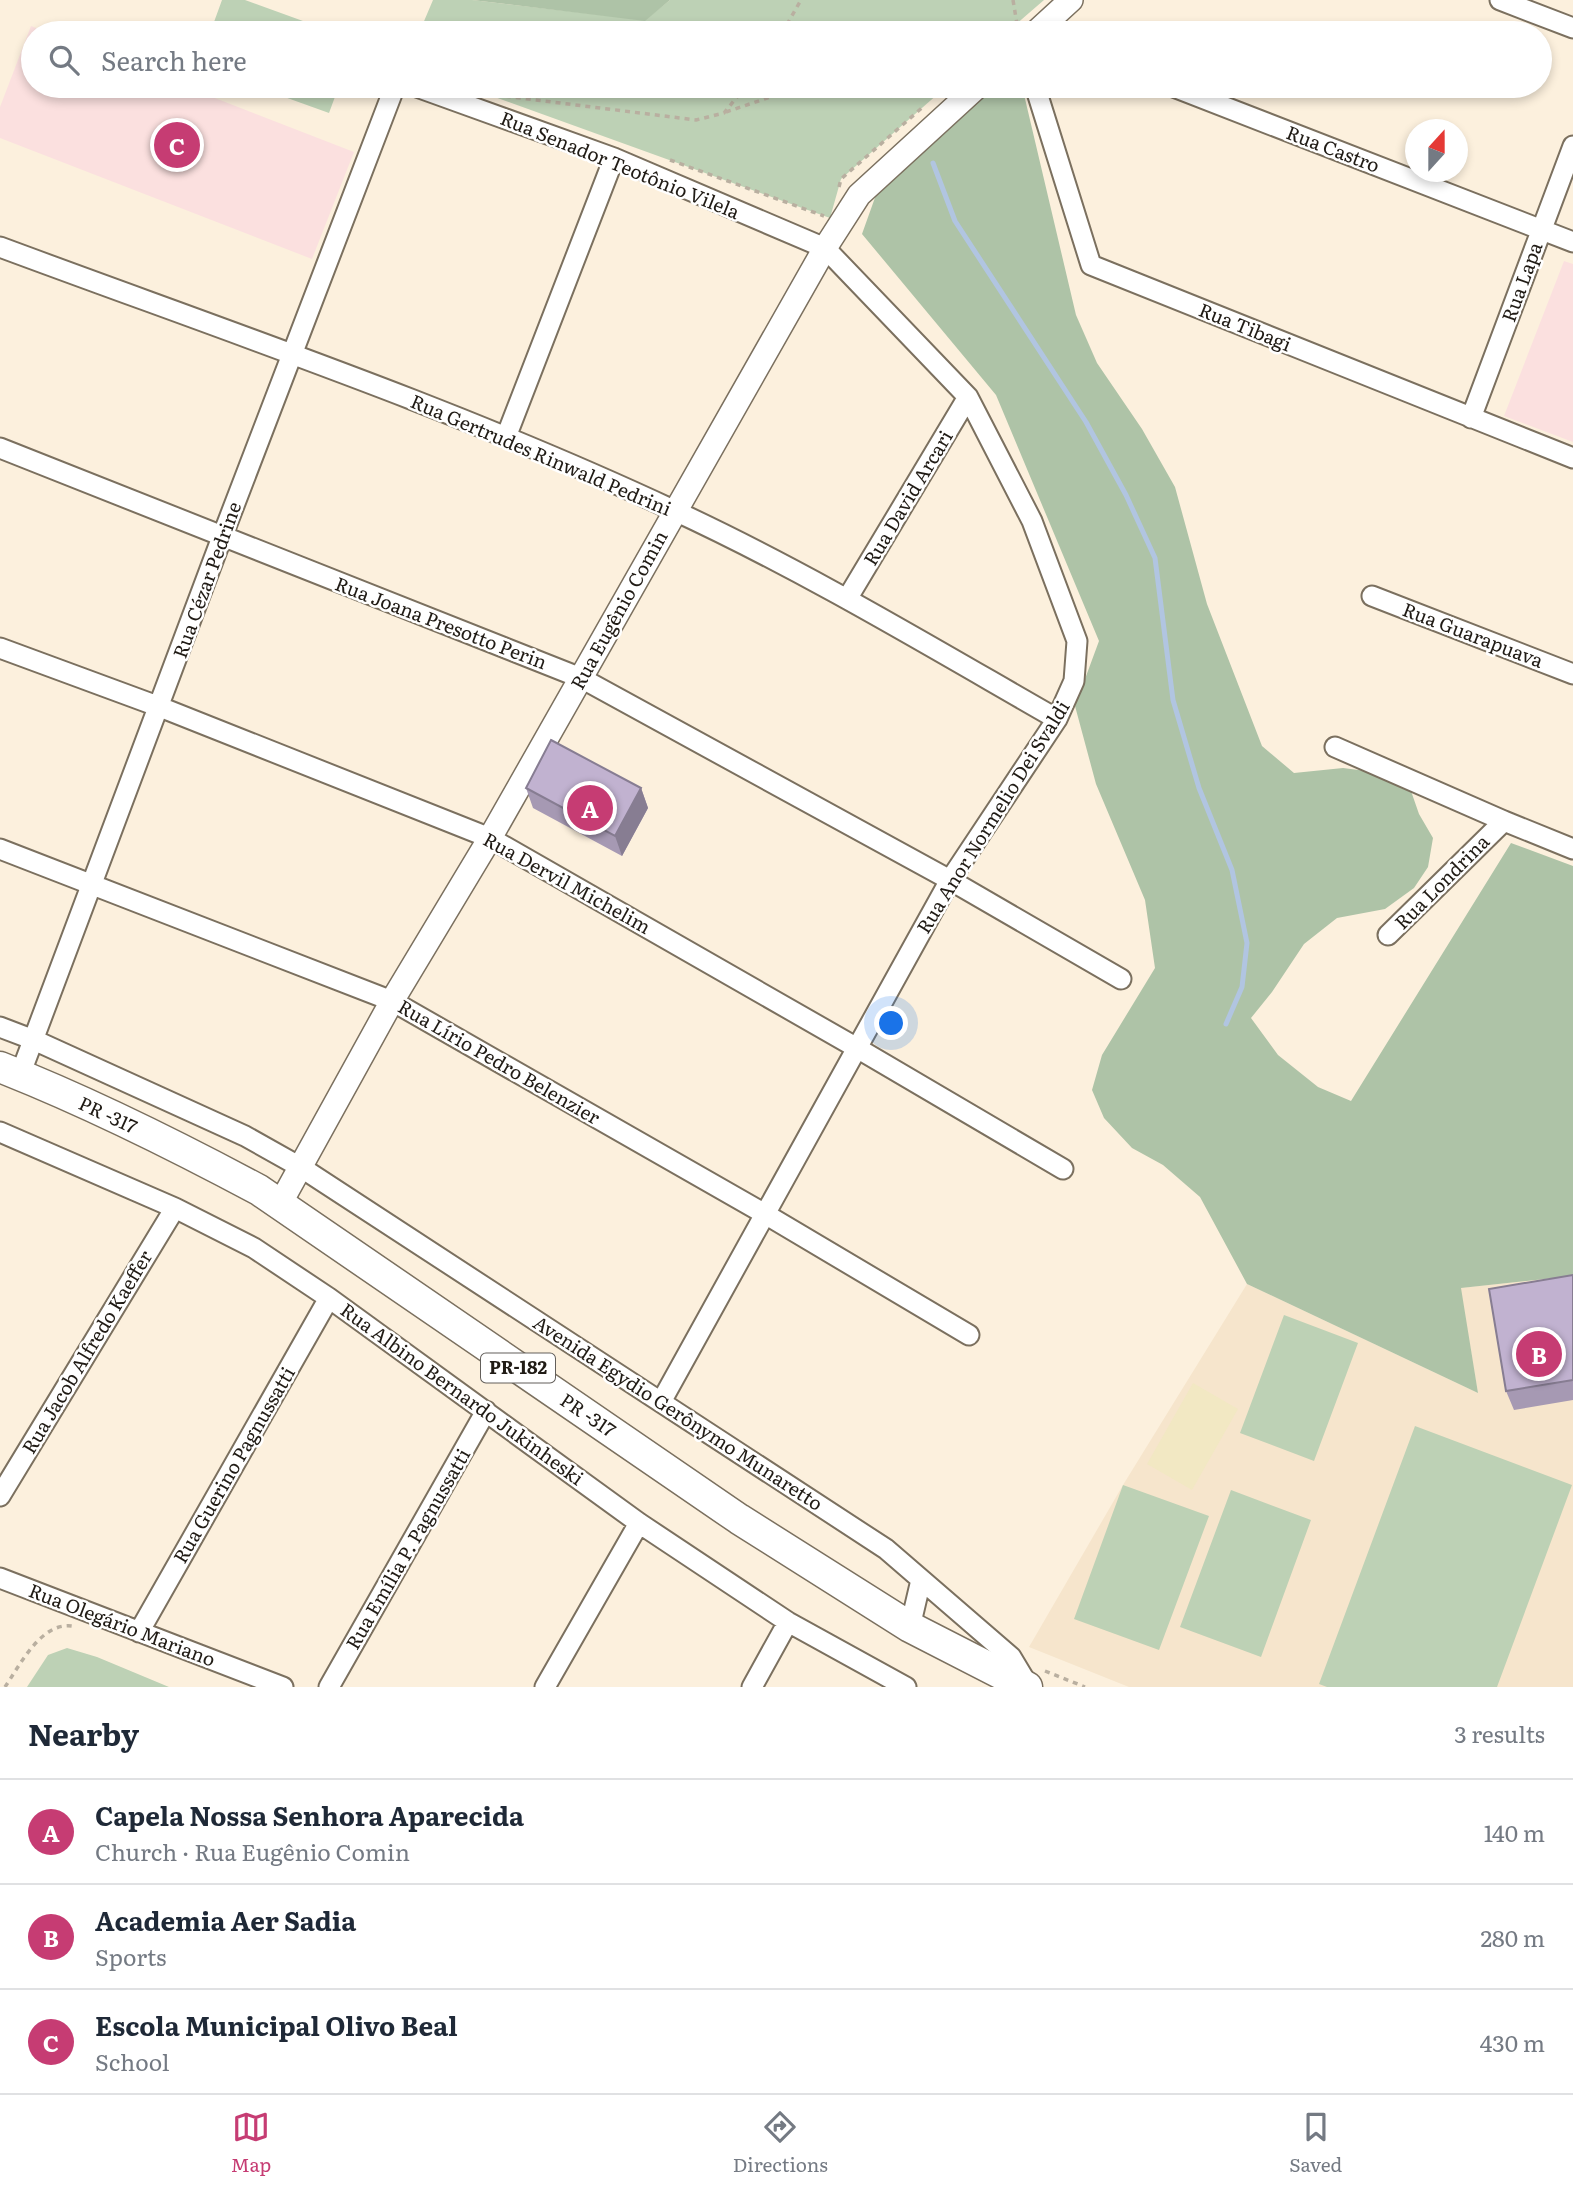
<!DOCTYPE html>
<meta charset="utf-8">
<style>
:root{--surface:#fff;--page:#f6f6f7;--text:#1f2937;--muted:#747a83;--line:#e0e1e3;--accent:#c63c73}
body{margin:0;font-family:Literata,serif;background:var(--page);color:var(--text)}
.compass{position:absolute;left:1405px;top:119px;width:63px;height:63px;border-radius:50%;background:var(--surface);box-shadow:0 4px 10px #0003;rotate:21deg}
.you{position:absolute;left:892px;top:1024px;width:24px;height:24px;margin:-18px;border:5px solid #fff;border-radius:50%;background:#1a73e8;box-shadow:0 0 0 10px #1a73e833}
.badge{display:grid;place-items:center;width:46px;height:46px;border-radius:50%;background:var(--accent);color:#fff;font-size:23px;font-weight:700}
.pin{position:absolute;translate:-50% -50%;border:4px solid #fff;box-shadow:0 2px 7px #0006}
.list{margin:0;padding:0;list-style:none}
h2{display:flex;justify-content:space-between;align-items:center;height:91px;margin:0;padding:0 28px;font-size:30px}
h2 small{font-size:23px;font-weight:400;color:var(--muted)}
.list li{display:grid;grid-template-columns:46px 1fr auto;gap:21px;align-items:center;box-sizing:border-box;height:105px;padding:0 28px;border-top:2px solid var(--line)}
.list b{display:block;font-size:26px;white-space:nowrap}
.list p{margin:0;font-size:23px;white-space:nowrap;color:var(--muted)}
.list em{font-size:23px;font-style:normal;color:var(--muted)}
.icon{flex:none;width:38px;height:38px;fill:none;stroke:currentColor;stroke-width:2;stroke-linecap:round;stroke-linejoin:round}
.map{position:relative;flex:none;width:1573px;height:1687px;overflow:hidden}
.search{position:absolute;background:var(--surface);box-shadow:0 4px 10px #0003;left:21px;right:21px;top:21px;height:77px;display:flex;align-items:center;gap:18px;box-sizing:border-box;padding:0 24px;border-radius:38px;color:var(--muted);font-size:26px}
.sheet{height:406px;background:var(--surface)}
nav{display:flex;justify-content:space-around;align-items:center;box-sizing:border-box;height:98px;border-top:2px solid var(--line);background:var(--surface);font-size:19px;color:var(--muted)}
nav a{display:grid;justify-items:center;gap:4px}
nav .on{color:var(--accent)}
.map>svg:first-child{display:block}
.built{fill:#f6e5cc}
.education{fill:#fbe0df}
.green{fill:#bdd1b5}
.forest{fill:#aec3a7}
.sand{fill:#f2e8c3}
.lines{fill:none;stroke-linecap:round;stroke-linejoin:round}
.stream{stroke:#b1c5e1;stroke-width:5}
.minor-casing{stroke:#7b705f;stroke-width:23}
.tertiary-casing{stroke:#7b705f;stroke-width:26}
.primary-casing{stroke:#7b705f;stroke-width:33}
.path{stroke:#b9afa0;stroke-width:3.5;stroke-dasharray:5 5;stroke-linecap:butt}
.minor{stroke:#fff;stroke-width:19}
.tertiary{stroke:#fff;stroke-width:23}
.primary{stroke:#fff;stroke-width:30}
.wall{fill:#a699b3}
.shaded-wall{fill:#877d92}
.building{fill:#c1b2d0;stroke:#877d92;stroke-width:2}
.labels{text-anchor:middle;stroke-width:5;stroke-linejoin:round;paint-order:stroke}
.shield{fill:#fff;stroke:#635f5b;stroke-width:2}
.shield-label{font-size:18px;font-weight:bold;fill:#201b15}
.street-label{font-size:19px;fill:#201b15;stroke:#fff}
</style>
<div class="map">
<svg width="1573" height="1687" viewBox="0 0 1573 1687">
<rect width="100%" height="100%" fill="#fcf0dd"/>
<path class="built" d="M1573,1276V1687H1129L1029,1647L1123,1485L1247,1284L1478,1393L1460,1288Z"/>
<path class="education" d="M31,26L49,33H33V86H184L354,152L312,259L0,138V107Z
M1564,261L1573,264V442L1504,416Z"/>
<path class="green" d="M222,0H245L336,33H210Z
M433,0H472L645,20L670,0H1044L1006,33H419Z
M254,86H339L329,113Z
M464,86H947L841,179L830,218Z
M1284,1315L1358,1343L1314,1461L1240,1433Z
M1415,1426L1572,1485L1497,1687H1327L1319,1684Z
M1123,1485L1209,1516L1159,1650L1074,1619Z
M1231,1490L1311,1520L1261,1657L1180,1627Z
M67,1648L97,1657L169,1687H27L48,1655Z"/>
<path class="forest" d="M472,0H670L645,21Z
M995,86H1022L1076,315L1097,363L1142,429L1175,487L1207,604L1262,746L1294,773L1343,768L1374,772L1411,791L1419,814L1433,838L1428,867L1414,888L1385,909L1337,918L1304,944L1272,992L1251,1018L1278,1055L1318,1087L1351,1101L1511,843L1573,866V1276L1461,1288L1478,1393L1247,1284L1200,1197L1163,1165L1132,1148L1104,1118L1092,1090L1102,1055L1155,968L1145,900L1096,784L1075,706L1099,641L996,395L862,234L877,192Z"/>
<path class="sand" d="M1193,1383L1238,1409L1192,1490L1147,1464Z"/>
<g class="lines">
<path class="stream" d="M933,163L955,221L1086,422L1126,495L1155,558L1173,700L1199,788L1232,870L1247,943L1242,987L1226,1024"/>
<g class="minor-casing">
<path id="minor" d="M1500,0L1573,28
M414,86L614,158L825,248L968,397L1032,521L1077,641L1074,681L1057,719L950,880L661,1402
M1035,86L1091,265L1573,458
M1171,86L1573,242
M0,247C226,331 455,408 673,510C805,571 931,647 1057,719
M1471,418L1573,146
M506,437L614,158
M0,448L581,678L950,880L1121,979
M1372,596L1573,674
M847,599L968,397
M0,648L160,707L490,838L857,1048L1063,1169
M1335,747L1504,821
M0,849L392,1001L765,1214L969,1335
M1388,935L1504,821L1573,849
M0,1027L34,1040L245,1136L302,1168L886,1549L1011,1657L1029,1687
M20,1075L222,537L395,86
M0,1132L175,1208L254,1248L329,1298L639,1523L788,1622L906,1687
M0,1496L175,1208
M0,1578L283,1687
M910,1627L921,1580
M139,1632L329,1298
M329,1687L486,1411
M545,1687L639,1523
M752,1687L788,1622"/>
</g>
<g class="tertiary-casing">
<path id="tertiary" d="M1035,33L1071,0
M280,1204L392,1001L490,838L825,248L859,195L978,86"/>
</g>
<g class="primary-casing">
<path id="primary" d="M0,1067C89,1102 175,1145 259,1190L739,1519L910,1627L1027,1687"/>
</g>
<path class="path" d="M1013,0L1017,24
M782,33L801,0
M1006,33L1018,23
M496,95L696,120L724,113L746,86
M726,112L803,86
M670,160L824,216
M839,187L841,179L924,106
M1045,1671L1085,1687
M5,1687C20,1665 41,1622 72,1626"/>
<use href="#minor" class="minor"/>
<use href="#tertiary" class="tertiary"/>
<use href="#primary" class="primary"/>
</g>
<path class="wall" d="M526,788H641L648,808L622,856L533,808Z
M1573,1275V1400L1514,1410L1506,1391Z"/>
<path class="shaded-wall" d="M641,788L648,808L622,856L615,836Z"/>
<path class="building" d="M551,740L641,788L615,836L526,788Z
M1573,1275V1380L1506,1391L1489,1289Z"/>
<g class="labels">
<rect class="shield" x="481" y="1353.5" width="74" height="29" rx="5"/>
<g class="shield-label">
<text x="518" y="1374">PR-182</text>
</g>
<g class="street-label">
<text transform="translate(1333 149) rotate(21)" y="7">Rua Castro</text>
<text transform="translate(620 165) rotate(22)" y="7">Rua Senador Teotônio Vilela</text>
<text transform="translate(1522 282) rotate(-70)" y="7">Rua Lapa</text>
<text transform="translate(1245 327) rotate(22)" y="7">Rua Tibagi</text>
<text transform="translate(541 455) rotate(23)" y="7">Rua Gertrudes Rinwald Pedrini</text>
<text transform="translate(908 498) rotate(-59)" y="7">Rua David Arcari</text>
<text transform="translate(207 580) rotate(-70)" y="7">Rua Cézar Pedrine</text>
<text transform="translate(619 610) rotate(-61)" y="7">Rua Eugênio Comin</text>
<text transform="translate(441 623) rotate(21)" y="7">Rua Joana Presotto Perin</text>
<text transform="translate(1473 635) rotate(21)" y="7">Rua Guarapuava</text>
<text transform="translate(993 817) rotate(-58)" y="7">Rua Anor Normelio Dei Svaldi</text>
<text transform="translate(1442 882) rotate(-45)" y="7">Rua Londrina</text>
<text transform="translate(567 883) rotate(29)" y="7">Rua Dervil Michelim</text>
<text transform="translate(499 1062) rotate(30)" y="7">Rua Lírio Pedro Belenzier</text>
<text transform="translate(108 1115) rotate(25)" y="7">PR -317</text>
<text transform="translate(87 1352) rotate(-59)" y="7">Rua Jacob Alfredo Kaeffer</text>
<text transform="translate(462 1394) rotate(36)" y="7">Rua Albino Bernardo Jukinheski</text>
<text transform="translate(678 1413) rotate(33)" y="7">Avenida Egydio Gerônymo Munaretto</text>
<text transform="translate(588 1415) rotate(34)" y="7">PR -317</text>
<text transform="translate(234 1465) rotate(-60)" y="7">Rua Guerino Pagnussatti</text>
<text transform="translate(408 1549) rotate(-60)" y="7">Rua Emília P. Pagnussatti</text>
<text transform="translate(122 1625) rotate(21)" y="7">Rua Olegário Mariano</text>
</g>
</g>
</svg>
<svg class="compass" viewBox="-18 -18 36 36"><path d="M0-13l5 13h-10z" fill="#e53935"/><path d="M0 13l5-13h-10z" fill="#747a83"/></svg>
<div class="you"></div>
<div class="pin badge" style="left:590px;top:808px">A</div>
<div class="pin badge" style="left:1539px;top:1354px">B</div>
<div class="pin badge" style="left:177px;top:145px">C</div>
<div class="search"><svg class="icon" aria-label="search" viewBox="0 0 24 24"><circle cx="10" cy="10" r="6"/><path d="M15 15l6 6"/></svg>Search here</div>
</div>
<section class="sheet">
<h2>Nearby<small>3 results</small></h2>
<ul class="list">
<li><span class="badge">A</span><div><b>Capela Nossa Senhora Aparecida</b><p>Church · Rua Eugênio Comin</p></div><em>140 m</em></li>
<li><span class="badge">B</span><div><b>Academia Aer Sadia</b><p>Sports</p></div><em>280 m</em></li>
<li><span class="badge">C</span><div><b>Escola Municipal Olivo Beal</b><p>School</p></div><em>430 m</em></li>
</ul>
</section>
<nav>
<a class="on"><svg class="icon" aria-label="map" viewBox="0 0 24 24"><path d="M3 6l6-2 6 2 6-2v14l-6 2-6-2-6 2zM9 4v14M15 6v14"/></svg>Map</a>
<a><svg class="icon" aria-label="directions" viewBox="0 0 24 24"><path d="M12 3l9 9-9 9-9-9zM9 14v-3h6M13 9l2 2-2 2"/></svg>Directions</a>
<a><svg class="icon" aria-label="saved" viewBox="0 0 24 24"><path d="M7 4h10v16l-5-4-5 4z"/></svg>Saved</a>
</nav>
